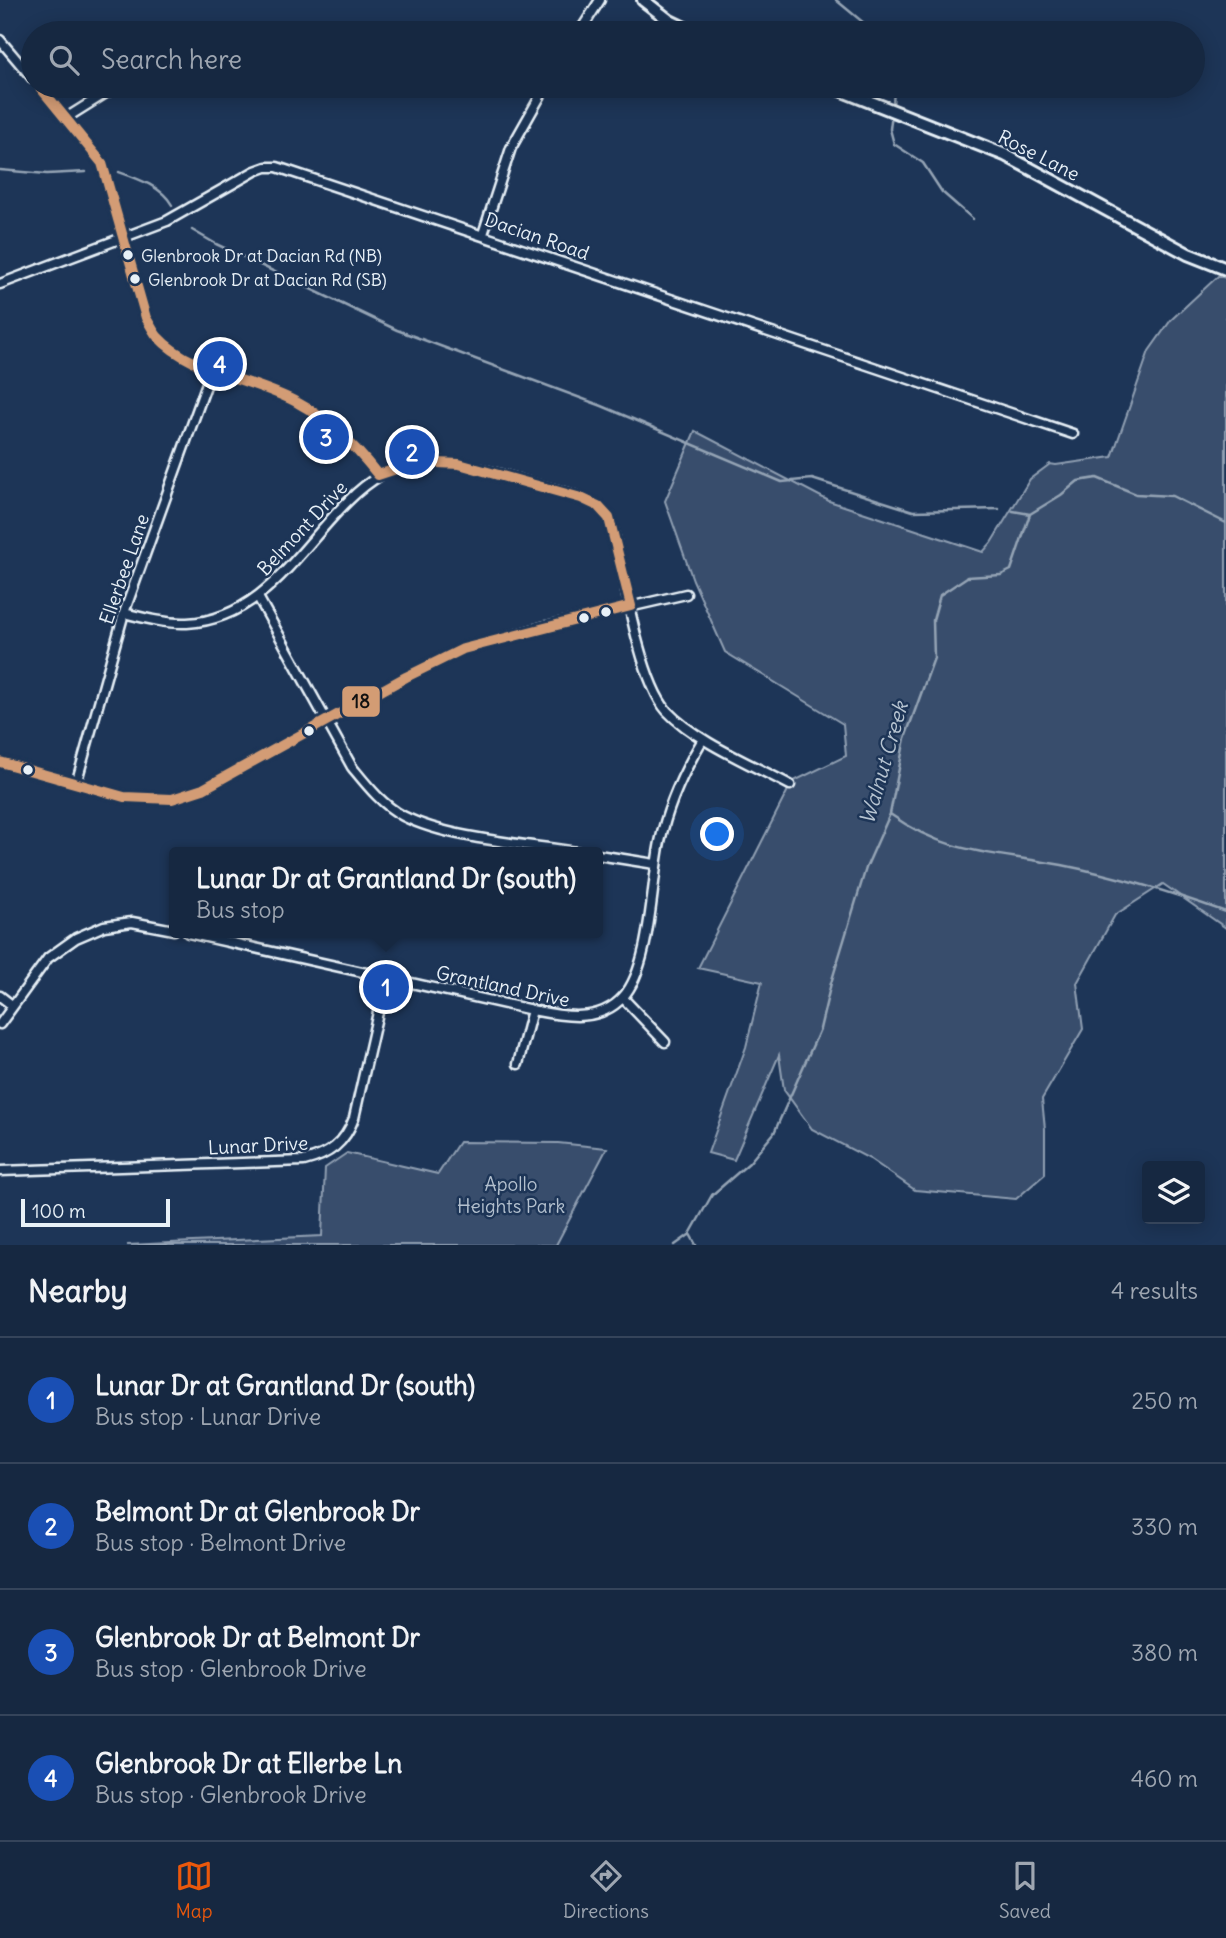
<!DOCTYPE html>
<meta charset="utf-8">
<style>
:root{--surface:#162841;--page:#1f3048;--text:#f1f3f6;--muted:#9ea6b1;--line:#35445a;--accent:#ea580c}
body{margin:0;font-family:Delius,sans-serif;background:var(--page);color:var(--text)}
.controls{position:absolute;right:21px;bottom:21px;display:grid;overflow:hidden;border-radius:7px;box-shadow:0 4px 18px #0003}
.controls button{width:63px;height:63px;display:grid;place-items:center;padding:0;border:0;border-bottom:2px solid var(--line);background:var(--surface);color:var(--text);font:35px sans-serif}
.scale{position:absolute;left:21px;bottom:18px;width:149px;box-sizing:border-box;padding-left:7px;border:4px solid #e8f1f8;border-top:0;font-size:19px;line-height:24px;white-space:nowrap;color:#e8f1f8;-webkit-text-stroke:5px #1d3557;paint-order:stroke}
.you{position:absolute;left:718px;top:835px;width:24px;height:24px;margin:-18px;border:5px solid #fff;border-radius:50%;background:#1a73e8;box-shadow:0 0 0 10px #1a73e833}
.badge{display:grid;place-items:center;width:46px;height:46px;border-radius:50%;background:var(--accent);color:#fff;font-size:23px;font-weight:700}
.pin{position:absolute;translate:-50% -50%;border:4px solid #fff;box-shadow:0 2px 7px #0006}
.popup{position:absolute;left:169px;top:847px;width:434px;height:91px;box-sizing:border-box;display:grid;place-content:center;border-radius:7px;background:var(--surface);filter:drop-shadow(0 2px 5px #0005);font-size:23px;white-space:nowrap;color:var(--muted)}
.popup b{font-size:26px;color:var(--text)}
.popup::after{content:'';position:absolute;left:50%;top:100%;margin-left:-14px;border:14px solid transparent;border-top-color:var(--surface)}
.list{margin:0;padding:0;list-style:none}
h2{display:flex;justify-content:space-between;align-items:center;height:91px;margin:0;padding:0 28px;font-size:30px}
h2 small{font-size:23px;font-weight:400;color:var(--muted)}
.list li{display:grid;grid-template-columns:46px 1fr auto;gap:21px;align-items:center;box-sizing:border-box;height:126px;padding:0 28px;border-top:2px solid var(--line)}
.list b{display:block;font-size:26px;white-space:nowrap}
.list p{margin:0;font-size:23px;white-space:nowrap;color:var(--muted)}
.list em{font-size:23px;font-style:normal;color:var(--muted)}
.icon{flex:none;width:38px;height:38px;fill:none;stroke:currentColor;stroke-width:2;stroke-linecap:round;stroke-linejoin:round}
.map{position:relative;flex:none;width:1226px;height:1245px;overflow:hidden}
.search{position:absolute;background:var(--surface);box-shadow:0 4px 18px #0003;left:21px;right:21px;top:21px;height:77px;display:flex;align-items:center;gap:18px;box-sizing:border-box;padding:0 24px;border-radius:38px;color:var(--muted);font-size:26px}
.sheet{height:595px;background:var(--surface)}
nav{display:flex;justify-content:space-around;align-items:center;box-sizing:border-box;height:98px;border-top:2px solid var(--line);background:var(--surface);font-size:19px;color:var(--muted)}
nav a{display:grid;justify-items:center;gap:4px}
nav .on{color:var(--accent)}
.map>svg:first-child{display:block}
.green{fill:#374d6c;stroke:#909fb2;stroke-width:2}
.lines{fill:none;stroke-linecap:round;stroke-linejoin:round}
.stream{stroke:#95a4b5;stroke-width:2.5}
.street-casing{stroke:#e8f1f8;stroke-width:13}
.secondary-casing{stroke:#e8f1f8;stroke-width:16}
.street{stroke:#1d3557;stroke-width:8}
.secondary{stroke:#1d3557;stroke-width:10}
.bus-1-casing{stroke:#1d3557;stroke-width:16}
.bus-1{stroke:#d39c74;stroke-width:10}
.bus-dot{fill:#e8f1f8;stroke:#1d3557;stroke-width:2.5}
.labels{text-anchor:middle;stroke-width:5;stroke-linejoin:round;paint-order:stroke}
.bus-label{font-size:17px;fill:#e8f1f8;stroke:#1d3557;text-anchor:start}
.street-label{font-size:19px;fill:#e8f1f8;stroke:#1d3557}
.park-label{font-size:19px;fill:#b3c0ce;stroke:#1d3557}
.water-label{font-size:21px;font-style:italic;fill:#b7c4d1;stroke:#1d3557}
.line-badge{stroke:#1d3557;stroke-width:2.5}
.pale-badge-label{font-size:19px;text-anchor:middle;font-weight:bold;fill:#111}
</style>
<div class="map">
<svg width="1226" height="1245" viewBox="0 0 1226 1245">
<rect width="100%" height="100%" fill="#1d3557"/>
<filter id="ink" filterUnits="userSpaceOnUse"><feTurbulence type="fractalNoise" baseFrequency=".0143" numOctaves="2"/><feDisplacementMap in="SourceGraphic" scale="14" xChannelSelector="R" yChannelSelector="G"/><feConvolveMatrix kernelMatrix="1 2 1 2 8 2 1 2 1" color-interpolation-filters="sRGB"/></filter>
<g filter="url(#ink)">
<path class="green" d="M1218,276L1226,278V928L1163,884L1115,915L1077,983L1083,1029L1042,1099L1045,1129V1174L1016,1199L915,1190L870,1159L812,1129L784,1090L779,1055L734,1160L708,1153L746,1047L762,982L698,968L792,782L846,756L843,724L725,652L693,580L665,501L695,431L829,501L983,552L991,543L1030,479L1050,464L1056,465L1112,457L1149,351L1171,320Z
M459,1142L558,1143L607,1148L556,1245H127L322,1236L325,1168L347,1153L438,1174Z"/>
<g class="lines">
<path class="stream" d="M836,0L876,33
M893,107L894,86
M892,113L890,129L894,144L923,163L942,192L973,219
M0,170L47,174L86,172
M119,172C139,179 162,187 172,205
M192,230L216,244L397,330L602,406L782,482L812,479L913,511L999,509
M1013,511L1030,514
M890,814C949,856 995,852 1062,865C1117,876 1173,893 1226,912
M690,1234L712,1195L749,1163L774,1133L820,1029L831,983L866,868L890,814L905,738L934,658L933,620L940,595L967,577L1001,575L1011,570L1030,514L1061,495L1078,481L1097,478L1136,494L1172,496L1226,523
M690,1234L696,1245
M675,1245L689,1235"/>
<g class="street-casing">
<path id="street" d="M579,33L600,0
M0,40L33,79
M39,86L102,163L146,318C150,324 153,331 158,337C184,368 261,381 299,403C329,421 357,448 378,475
M66,118L117,86
M483,234L511,148L546,86
M0,284L167,221L255,171L266,167H277L1073,434
M258,597L352,767C366,784 382,805 403,816C448,839 526,844 578,852
M124,613C144,618 167,624 187,623C263,619 300,548 348,501C367,482 390,466 417,462C449,457 510,477 542,486C564,492 595,497 608,517C612,523 613,531 615,537C624,579 640,681 667,711C695,741 753,765 790,785
M0,762L124,797L172,799L203,789L406,677L463,649L546,626L686,594
M76,784L124,613L212,369
M598,855L655,864
M188,933L532,1010C562,1016 599,1024 623,997C651,966 651,884 660,842C668,804 683,772 703,739
M0,996L13,1006
M623,998L665,1042
M0,1024L48,958L76,938L104,926L132,922L174,930
M518,1064L532,1010
M0,1171L304,1161C329,1155 345,1143 354,1118L386,977"/>
</g>
<g class="secondary-casing">
<path id="secondary" d="M643,0L670,21L695,33
M830,86L1005,155L1188,254L1226,269"/>
</g>
<use href="#street" class="street"/>
<use href="#secondary" class="secondary"/>
<g class="bus-1-casing">
<path id="bus-1" d="M0,762L124,797L172,799L203,789L406,677L463,649L631,606L609,518L598,506L581,498L459,464L417,462L378,475C356,447 330,420 298,403C256,379 190,373 157,336C153,331 150,324 146,318L102,163L39,86"/>
</g>
<use href="#bus-1" class="bus-1"/>
</g>
</g>
<g class="bus-dot">
<circle cx="128" cy="255" r="6"/>
<circle cx="135" cy="279" r="6"/>
<circle cx="606" cy="612" r="6"/>
<circle cx="584" cy="618" r="6"/>
<circle cx="309" cy="731" r="6"/>
<circle cx="28" cy="770" r="6"/>
</g>
<g class="labels">
<g class="bus-label">
<text x="141" y="262">Glenbrook Dr at Dacian Rd (NB)</text>
<text x="148" y="286">Glenbrook Dr at Dacian Rd (SB)</text>
</g>
<g class="street-label">
<text transform="translate(1039 155) rotate(27)" y="7">Rose Lane</text>
<text transform="translate(537 236) rotate(19)" y="7">Dacian Road</text>
<text transform="translate(302 528) rotate(-47)" y="7">Belmont Drive</text>
<text transform="translate(124 569) rotate(-71)" y="7">Ellerbee Lane</text>
<text transform="translate(503 986) rotate(12)" y="7">Grantland Drive</text>
<text transform="translate(258 1145) rotate(-3)" y="7">Lunar Drive</text>
</g>
<g class="park-label">
<text x="511" y="1191">Apollo<tspan x="511" dy="22">Heights Park</tspan></text>
</g>
<g class="water-label">
<text transform="translate(884 763) rotate(-74)" y="7">Walnut Creek</text>
</g>
</g>
<rect class="line-badge" x="341" y="685" width="40" height="33" rx="7" fill="#d39c74"/>
<g class="pale-badge-label">
<text x="361" y="708">18</text>
</g>
</svg>
<div class="controls">
<button><svg class="icon" aria-label="layers" viewBox="0 0 24 24"><path d="M12 4l9 5-9 5-9-5zM3 14l9 5 9-5"/></svg></button>
</div>
<div class="scale">100 m</div>
<div class="you"></div>
<div class="pin badge" style="left:386px;top:987px;background:#1a4fb4">1</div>
<div class="popup"><b>Lunar Dr at Grantland Dr (south)</b>Bus stop</div>
<div class="pin badge" style="left:412px;top:452px;background:#1a4fb4">2</div>
<div class="pin badge" style="left:326px;top:437px;background:#1a4fb4">3</div>
<div class="pin badge" style="left:220px;top:364px;background:#1a4fb4">4</div>
<div class="search"><svg class="icon" aria-label="search" viewBox="0 0 24 24"><circle cx="10" cy="10" r="6"/><path d="M15 15l6 6"/></svg>Search here</div>
</div>
<section class="sheet">
<h2>Nearby<small>4 results</small></h2>
<ul class="list">
<li><span class="badge" style="background:#1a4fb4">1</span><div><b>Lunar Dr at Grantland Dr (south)</b><p>Bus stop · Lunar Drive</p></div><em>250 m</em></li>
<li><span class="badge" style="background:#1a4fb4">2</span><div><b>Belmont Dr at Glenbrook Dr</b><p>Bus stop · Belmont Drive</p></div><em>330 m</em></li>
<li><span class="badge" style="background:#1a4fb4">3</span><div><b>Glenbrook Dr at Belmont Dr</b><p>Bus stop · Glenbrook Drive</p></div><em>380 m</em></li>
<li><span class="badge" style="background:#1a4fb4">4</span><div><b>Glenbrook Dr at Ellerbe Ln</b><p>Bus stop · Glenbrook Drive</p></div><em>460 m</em></li>
</ul>
</section>
<nav>
<a class="on"><svg class="icon" aria-label="map" viewBox="0 0 24 24"><path d="M3 6l6-2 6 2 6-2v14l-6 2-6-2-6 2zM9 4v14M15 6v14"/></svg>Map</a>
<a><svg class="icon" aria-label="directions" viewBox="0 0 24 24"><path d="M12 3l9 9-9 9-9-9zM9 14v-3h6M13 9l2 2-2 2"/></svg>Directions</a>
<a><svg class="icon" aria-label="saved" viewBox="0 0 24 24"><path d="M7 4h10v16l-5-4-5 4z"/></svg>Saved</a>
</nav>
